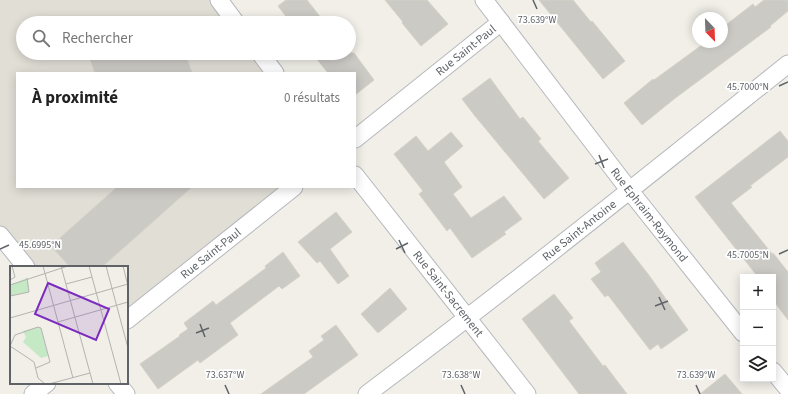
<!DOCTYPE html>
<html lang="fr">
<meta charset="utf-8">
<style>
:root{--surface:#fff;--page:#f6f6f6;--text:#222;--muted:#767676;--line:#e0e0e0}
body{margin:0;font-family:"Source Sans 3",sans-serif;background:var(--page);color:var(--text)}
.controls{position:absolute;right:12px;bottom:12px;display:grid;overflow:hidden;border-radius:0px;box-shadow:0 2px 10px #0003}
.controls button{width:36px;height:36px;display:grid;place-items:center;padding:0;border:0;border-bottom:1px solid var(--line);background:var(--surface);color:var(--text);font:20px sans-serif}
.compass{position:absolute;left:692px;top:12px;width:36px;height:36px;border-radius:50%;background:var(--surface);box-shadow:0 2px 10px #0003;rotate:157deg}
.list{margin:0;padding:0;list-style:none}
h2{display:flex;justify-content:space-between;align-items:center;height:52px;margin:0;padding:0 16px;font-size:17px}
h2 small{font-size:13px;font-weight:400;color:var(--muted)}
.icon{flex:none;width:22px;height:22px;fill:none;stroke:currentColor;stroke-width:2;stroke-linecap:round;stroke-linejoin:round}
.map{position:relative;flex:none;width:788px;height:394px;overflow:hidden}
.search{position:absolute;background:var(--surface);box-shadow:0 2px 10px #0003;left:16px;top:16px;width:340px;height:44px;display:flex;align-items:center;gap:10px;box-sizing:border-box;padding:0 14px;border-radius:22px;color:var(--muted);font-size:15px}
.panel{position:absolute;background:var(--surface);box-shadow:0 2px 10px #0003;left:16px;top:72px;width:340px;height:116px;border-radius:0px}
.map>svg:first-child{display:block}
.education{fill:#e1ded6}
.building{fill:#cccac5;stroke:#d6d1c6}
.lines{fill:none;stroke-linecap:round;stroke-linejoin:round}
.street-casing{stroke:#b5b8bc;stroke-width:19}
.street{stroke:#fff;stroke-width:17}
.ticks{fill:none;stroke:#5f6368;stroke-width:1.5}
.labels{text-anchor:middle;stroke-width:3.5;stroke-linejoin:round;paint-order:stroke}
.street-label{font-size:12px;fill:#5f6368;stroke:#fff}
.inset-road{fill:none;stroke:#b3b3b1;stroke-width:1}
.view{fill:#7b2cbf;fill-opacity:0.15;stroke:#7b2cbf;stroke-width:2}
.inset-edge{fill:none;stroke:#5f6368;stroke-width:2}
.ticks-label{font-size:10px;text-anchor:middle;fill:#5f6368;stroke:#fff;stroke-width:3.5;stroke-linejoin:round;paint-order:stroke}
</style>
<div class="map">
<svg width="788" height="394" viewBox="0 0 788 394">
<rect width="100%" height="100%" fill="#f1efe8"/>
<path class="education" d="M0,0H219L236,23H23V53H260L275,73H17V187H294L127,320V267H26L0,235Z"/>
<path class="building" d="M286,0H307L325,23H291L278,6Z
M385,0H427L448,24L421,46L402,23L403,22Z
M539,0H573L591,22L592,21L625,61L603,79Z
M764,0H788V11L770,26L771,27L674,99L642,125L624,103L653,79L654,80L706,42H722V28L753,4L755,7Z
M88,53H185L192,73H95Z
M312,53H354L374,80L355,95V73H328Z
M490,78L520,119L523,117L541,139L538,141L569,178L544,199L475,116L462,99Z
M780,131L788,141V157L750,186L752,187L731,203L773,255V253L788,272V320L773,300V277H758L695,197Z
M451,132L463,146L444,162L462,187L453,194L471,218L504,196L522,219L504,232L506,234L472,258L450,228L447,231L419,194L423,191L394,154L416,136L428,151Z
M117,187H192L102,267H70L51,246Z
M336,212L352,232L330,249L349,276L338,284L320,261L317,263L298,242Z
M623,242L648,274L688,330L661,349L658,344L650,350L608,295L605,297L591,279L601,272L595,263Z
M283,252L300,276L282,289L279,286L230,323L238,335L200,363L198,360L158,389L140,364L180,336L179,335L188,329L184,323L213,301L216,305L266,268L265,266Z
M390,288L407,309L378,333L361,314Z
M554,294L573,318L569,321L603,366L605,365L627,394H579L522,319Z
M336,325L358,355L304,394H261L313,357L309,351L324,340L321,336Z
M725,374L742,394H700Z"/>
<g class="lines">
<g class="street-casing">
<g id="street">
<path d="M219,0L236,23"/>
<path id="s1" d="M484,0L630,191L743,333"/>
<path d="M260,53L275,73"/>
<path id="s2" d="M355,139L501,22"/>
<path id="s3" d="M355,175L527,394"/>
<path d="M0,235L26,267"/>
<path id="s4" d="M127,320L294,187"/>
<path d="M773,371L788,389"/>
<path d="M117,383L126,394"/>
<path d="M33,394L47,383"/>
<path id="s5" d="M367,394C510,287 649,175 788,64"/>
</g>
</g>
<use href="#street" class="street"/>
</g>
<path class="ticks" d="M533,0L537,9M779,86L788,82M599,155L604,168M595,164L608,159M399,240L405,253M0,249L9,245M396,249L408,243M779,254L788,250M659,297L665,310M655,306L668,301M200,324L205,337M196,333L209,328M225,385L229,394M461,385L465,394M696,385L700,394"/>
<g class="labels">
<g class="street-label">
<text dy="4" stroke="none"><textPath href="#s2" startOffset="142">Rue Saint-Paul</textPath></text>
<text dy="4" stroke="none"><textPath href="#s1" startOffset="271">Rue Ephraim-Raymond</textPath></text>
<text dy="4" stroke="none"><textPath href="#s5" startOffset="268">Rue Saint-Antoine</textPath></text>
<text dy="4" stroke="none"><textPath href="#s4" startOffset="107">Rue Saint-Paul</textPath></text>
<text dy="4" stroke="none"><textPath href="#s3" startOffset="151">Rue Saint-Sacrement</textPath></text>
</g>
</g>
<g transform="translate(10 266)">
<rect width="118" height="118" fill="#f1efe8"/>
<path d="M17,12L19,26L0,30V19ZM28,61L31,62L38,90L31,92L13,76L16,71L13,65Z" fill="#c5e8c5"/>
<path class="inset-road" d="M33,0L63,112M51,0L83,118M79,0L111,118M96,0L118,82M113,0L118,20M0,14L5,11L2,0M56,18L82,11M0,19L58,0M0,30L19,26L17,12M0,52L118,18M48,56L118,36M0,80L5,69L28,61L31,62L40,96L26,102M0,80L24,96L28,112L35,118M39,118L80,107"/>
<path class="view" d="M38,17L99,43L86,74L25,48Z"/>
<rect width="118" height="118" class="inset-edge"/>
</g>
<g class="ticks-label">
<text x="537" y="23">73.639°W</text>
<text x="748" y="90">45.7000°N</text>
<text x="40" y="248">45.6995°N</text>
<text x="748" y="258">45.7005°N</text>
<text x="225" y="378">73.637°W</text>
<text x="461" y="378">73.638°W</text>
<text x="696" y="378">73.639°W</text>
</g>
</svg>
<div class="controls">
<button>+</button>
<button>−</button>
<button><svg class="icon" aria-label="layers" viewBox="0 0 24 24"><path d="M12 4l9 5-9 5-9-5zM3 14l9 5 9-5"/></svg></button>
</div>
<svg class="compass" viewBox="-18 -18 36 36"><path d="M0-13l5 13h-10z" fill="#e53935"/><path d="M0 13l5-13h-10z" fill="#767676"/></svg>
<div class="search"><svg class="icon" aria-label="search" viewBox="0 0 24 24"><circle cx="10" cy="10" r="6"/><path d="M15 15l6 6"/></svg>Rechercher</div>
<section class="panel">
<h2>À proximité<small>0 résultats</small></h2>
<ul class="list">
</ul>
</section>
</div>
